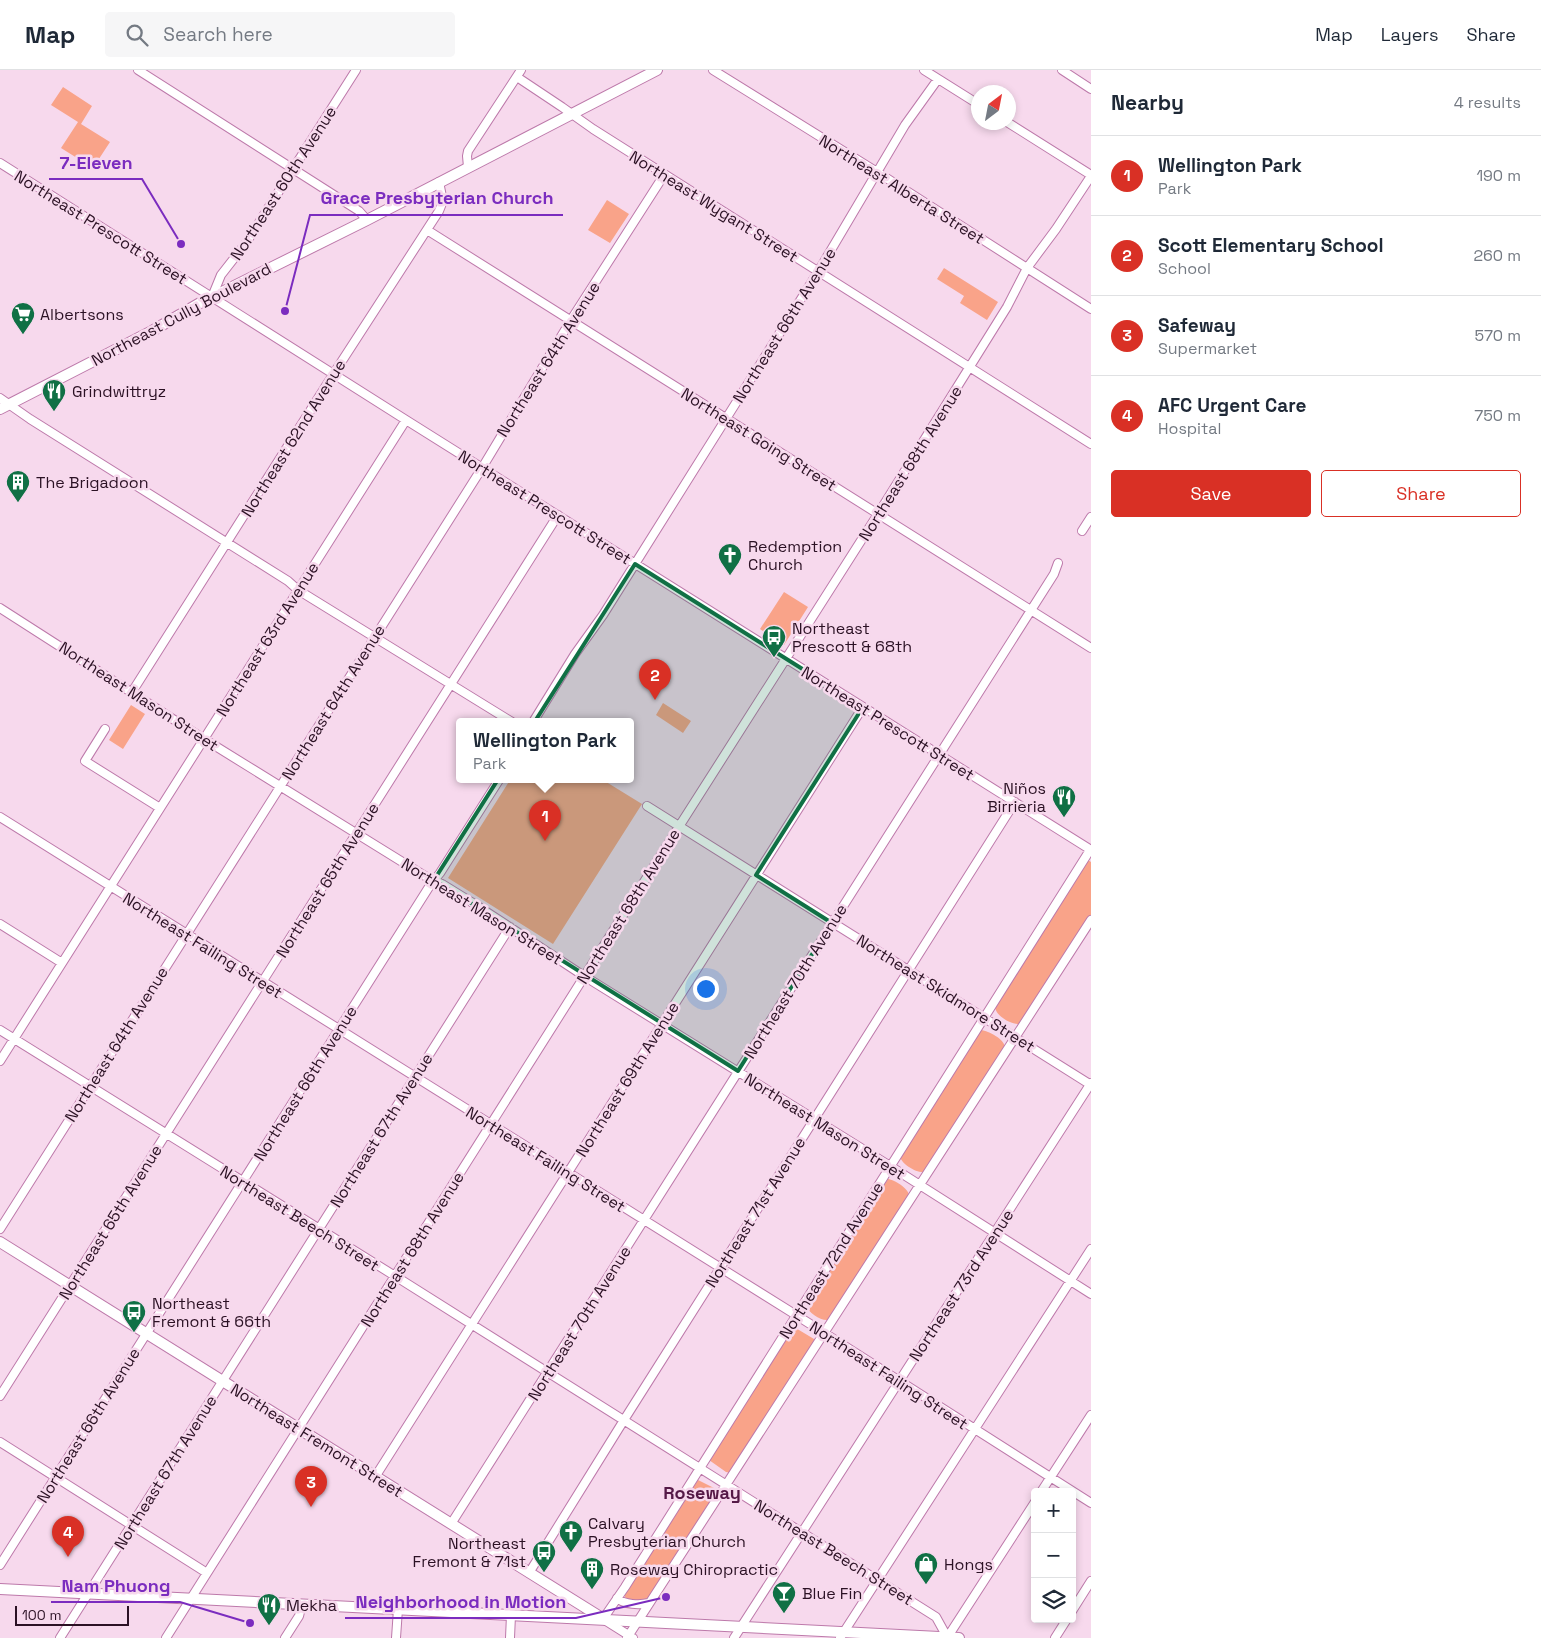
<!DOCTYPE html>
<meta charset="utf-8">
<style>
:root{--surface:#fff;--page:#f6f6f7;--text:#1f2937;--muted:#747a83;--line:#e0e1e3;--accent:#d93025}
body{margin:0;font-family:"Space Grotesk",sans-serif;background:var(--page);color:var(--text)}
.controls{position:absolute;right:15px;bottom:15px;display:grid;overflow:hidden;border-radius:5px;box-shadow:0 2px 8px #0003}
.controls button{width:45px;height:45px;display:grid;place-items:center;padding:0;border:0;border-bottom:1px solid var(--line);background:var(--surface);color:var(--text);font:25px sans-serif}
.compass{position:absolute;left:971px;top:15px;width:45px;height:45px;border-radius:50%;background:var(--surface);box-shadow:0 2px 8px #0003;rotate:32deg}
.scale{position:absolute;left:15px;bottom:12px;width:114px;box-sizing:border-box;padding-left:5px;border:2px solid #2b1124;border-top:0;font-size:14px;line-height:18px;white-space:nowrap;color:#2b1124;-webkit-text-stroke:4px #f7d9ed;paint-order:stroke}
.you{position:absolute;left:705px;top:918px;width:18px;height:18px;margin:-12px;border:4px solid #fff;border-radius:50%;background:#1a73e8;box-shadow:0 0 0 8px #1a73e833}
.badge{display:grid;place-items:center;width:32px;height:32px;border-radius:50%;background:var(--accent);color:#fff;font-size:16px;font-weight:700}
.pin{position:absolute;translate:-50% -41px;filter:drop-shadow(0 1px 2px #0008)}
.pin::after{content:'';position:absolute;top:26px;width:18px;height:15px;background:inherit;clip-path:polygon(0 0,100% 0,50% 100%)}
.popup{position:absolute;left:456px;top:648px;width:178px;height:65px;box-sizing:border-box;display:grid;place-content:center;border-radius:5px;background:var(--surface);filter:drop-shadow(0 1px 4px #0005);font-size:16px;white-space:nowrap;color:var(--muted)}
.popup b{font-size:19px;color:var(--text)}
.popup::after{content:'';position:absolute;left:50%;top:100%;margin-left:-10px;border:10px solid transparent;border-top-color:var(--surface)}
.list{margin:0;padding:0;list-style:none}
h2{display:flex;justify-content:space-between;align-items:center;height:65px;margin:0;padding:0 20px;font-size:21px}
h2 small{font-size:16px;font-weight:400;color:var(--muted)}
.list li{display:grid;grid-template-columns:32px 1fr auto;gap:15px;align-items:center;box-sizing:border-box;height:80px;padding:0 20px;border-top:1px solid var(--line)}
.list b{display:block;font-size:19px;white-space:nowrap}
.list p{margin:0;font-size:16px;white-space:nowrap;color:var(--muted)}
.list em{font-size:16px;font-style:normal;color:var(--muted)}
.actions{display:flex;gap:10px;padding:15px 20px}
.actions a{flex:1;padding:11px 0;border:1px solid var(--accent);border-radius:5px;text-align:center;font-size:18px;color:var(--accent)}
.actions .main{background:var(--accent);color:#fff}
.icon{flex:none;width:28px;height:28px;fill:none;stroke:currentColor;stroke-width:2;stroke-linecap:round;stroke-linejoin:round}
.map{position:relative;flex:none;width:1091px;height:1568px;overflow:hidden}
header{display:flex;align-items:center;gap:30px;box-sizing:border-box;height:70px;padding:0 25px;background:var(--surface);border-bottom:1px solid var(--line)}
header strong{font-size:24px}
nav{display:flex;gap:28px;margin-inline-start:auto;font-size:18px}
.search{width:350px;height:45px;background:var(--page);display:flex;align-items:center;gap:12px;box-sizing:border-box;padding:0 18px;border-radius:5px;color:var(--muted);font-size:19px}
main{display:flex}
aside{flex:1;background:var(--surface)}
.map>svg:first-child{display:block}
.green{fill:#f9a389}
.lines{fill:none;stroke-linecap:round;stroke-linejoin:round}
.minor-casing{stroke:#bd79aa;stroke-width:10}
.major-casing{stroke:#bd79aa;stroke-width:12}
.minor{stroke:#fff;stroke-width:8}
.major{stroke:#fff;stroke-width:10}
.marked{fill:#107045;fill-opacity:0.2;stroke:#107045;stroke-width:4;stroke-linejoin:round}
.labels{text-anchor:middle;stroke-width:5;stroke-linejoin:round;paint-order:stroke}
.street-label{font-size:16px;fill:#2b1124;stroke:#f7d9ed}
.poi-label{font-size:16px;fill:#2b1124;stroke:#f7d9ed;text-anchor:start}
.neighbourhood-label{font-size:18px;font-weight:bold;fill:#551947;stroke:#f7d9ed}
.leader{fill:none;stroke:#7b2cbf;stroke-width:2}
.callout-dot{fill:#7b2cbf;stroke:#f7d9ed;stroke-width:2}
.callout-label{font-size:18px;text-anchor:middle;font-weight:bold;fill:#7b2cbf;stroke:#f7d9ed;stroke-width:5;stroke-linejoin:round;paint-order:stroke}
</style>
<header>
<strong>Map</strong>
<div class="search"><svg class="icon" aria-label="search" viewBox="0 0 24 24"><circle cx="10" cy="10" r="6"/><path d="M15 15l6 6"/></svg>Search here</div>
<nav><a>Map</a><a>Layers</a><a>Share</a></nav>
</header>
<main>
<div class="map">
<svg width="1091" height="1568" viewBox="0 0 1091 1568">
<rect width="100%" height="100%" fill="#f7d9ed"/>
<path class="green" d="M63,17L92,36L81,54L110,72L93,98L61,78L78,52L51,35Z
M607,130L629,144L610,173L588,160Z
M944,198L998,232L987,250L960,233L964,226L937,209Z
M784,522L808,537L784,575L760,559Z
M663,633L691,651L683,663L656,645Z
M131,635L145,644L123,679L109,670Z
M510,710H603L642,734L553,874L448,808Z
M1088,790L1091,792V845L1022,952L1019,954C1010,954 996,946 995,937Z
M981,960C989,961 1004,969 1005,977L924,1102C916,1103 902,1094 900,1087Z
M888,1109C895,1110 908,1118 909,1125L828,1250C821,1251 808,1243 806,1235Z
M794,1257L814,1269L815,1272L731,1403L726,1402L709,1390L791,1258Z
M698,1410L714,1418L716,1422L715,1424L649,1527L643,1531L626,1529L625,1527V1524Z"/>
<g class="lines">
<g class="minor-casing">
<path id="minor" d="M138,0L359,141L367,150
M713,0L877,102L1091,239
M924,0L978,34
M1062,0L1091,19
M517,7L562,37L593,59L1091,374
M1007,52L1091,105
M0,93L406,350L1091,780
M468,97L467,86L468,81L521,0
M427,160L1091,578
M212,227L221,205L246,173L356,0
M0,328L30,349L288,511L298,520L512,652
M1082,461L1091,447
M0,538L204,669L425,806L442,814L476,835L584,906L890,1096L1091,1224
M132,622L329,311L439,141L443,131L439,112
M533,652L575,584L603,545L818,202L905,55L938,9
M105,659L85,691L160,738
M647,736L1091,1015
M0,747L796,1245L1091,1433
M0,854L62,893
M0,960L395,1206L936,1547L947,1567
M0,991L406,350
M0,1159L482,398L571,250L664,105
M0,1326L558,445
M0,1372L207,1503
M375,1407L863,637
M1041,1422L1091,1345
M451,1454L1054,504L1058,493
M0,1495L429,817L440,803L499,710
M529,1503L624,1350L1015,732
M617,1528C624,1535 640,1535 649,1533
M1072,1541L1091,1511
M60,1568L510,857
M166,1568L680,755L878,444L1007,237L1027,198L1056,159L1091,106
M285,1568L299,1546L302,1534
M396,1568L398,1539
M510,1568L511,1545
M627,1568L1091,850
M633,1568L603,1549L625,1517L1090,780
M734,1568L1091,1013
M840,1568L1091,1179
M947,1568L1035,1432
M1055,1568L1067,1549"/>
</g>
<g class="major-casing">
<path id="major" d="M0,339L152,261L200,233L367,150L657,0
M0,1172L602,1548
M0,1519L959,1568"/>
</g>
<use href="#minor" class="minor"/>
<use href="#major" class="major"/>
</g>
<path class="marked" d="M635,494L863,637L756,805L832,853L738,1001L434,810Z"/>
<defs>
<g id="supermarket-pin" transform="scale(1.25)"><path d="M0 17L-7.5 6A9.5 9.5 0 1 1 7.5 6Z" fill="#107045" stroke="#f7d9ed"/><path d="M-6-5.5h2.5l.6 2H6L4.5 2H-2.5L-4.4-4H-6ZM-1.5 3.2a1.3 1.3 0 1 0 .1 0ZM3 3.2a1.3 1.3 0 1 0 .1 0Z" fill="#fff"/></g>
<g id="restaurant-pin" transform="scale(1.25)"><path d="M0 17L-7.5 6A9.5 9.5 0 1 1 7.5 6Z" fill="#107045" stroke="#f7d9ed"/><path d="M-5-6h1v4h1v-4h1v4h1v-4h1v5L-1.5 .5V6h-2V.5L-5-1ZM5-6V6H3V1.5H1.5Q1.5-4 5-6Z" fill="#fff"/></g>
<g id="building-pin" transform="scale(1.25)"><path d="M0 17L-7.5 6A9.5 9.5 0 1 1 7.5 6Z" fill="#107045" stroke="#f7d9ed"/><path d="M-4-6H4V6H1V3H-1V6H-4ZM-2.5-4.3h1.7v1.8h-1.7ZM.8-4.3h1.7v1.8H.8ZM-2.5-1h1.7V.8h-1.7ZM.8-1h1.7V.8H.8Z" fill="#fff"/></g>
<g id="church-pin" transform="scale(1.25)"><path d="M0 17L-7.5 6A9.5 9.5 0 1 1 7.5 6Z" fill="#107045" stroke="#f7d9ed"/><path d="M-1.2-6h2.4v3.5h3.3v2.4h-3.3V6h-2.4V-.1h-3.3v-2.4h3.3Z" fill="#fff"/></g>
<g id="bus-pin" transform="scale(1.25)"><path d="M0 17L-7.5 6A9.5 9.5 0 1 1 7.5 6Z" fill="#107045" stroke="#f7d9ed"/><path d="M-5-6H5V4H4V6H2V4H-2V6H-4V4H-5ZM-3.5-4V0h7V-4ZM-3.5 1.2v1.5H-2V1.2ZM2 1.2v1.5H3.5V1.2Z" fill="#fff"/></g>
<g id="shop-pin" transform="scale(1.25)"><path d="M0 17L-7.5 6A9.5 9.5 0 1 1 7.5 6Z" fill="#107045" stroke="#f7d9ed"/><path d="M-5-2.5h2.3a2.7 3.5 0 0 1 5.4 0H5L5.5 6h-11ZM-1.5-2.5h3a1.5 2.3 0 0 0-3 0Z" fill="#fff"/></g>
<g id="bar-pin" transform="scale(1.25)"><path d="M0 17L-7.5 6A9.5 9.5 0 1 1 7.5 6Z" fill="#107045" stroke="#f7d9ed"/><path d="M-6-5H6L.8 .8V4.5H3.5V6h-7V4.5H-.8V.8Z" fill="#fff"/></g>
</defs>
<g fill-rule="evenodd">
<use href="#supermarket-pin" x="23" y="244"/>
<use href="#restaurant-pin" x="54" y="321"/>
<use href="#building-pin" x="18" y="412"/>
<use href="#church-pin" x="730" y="485"/>
<use href="#bus-pin" x="774" y="567"/>
<use href="#restaurant-pin" x="1064" y="727"/>
<use href="#bus-pin" x="134" y="1242"/>
<use href="#church-pin" x="571" y="1462"/>
<use href="#bus-pin" x="544" y="1482"/>
<use href="#shop-pin" x="926" y="1494"/>
<use href="#building-pin" x="592" y="1499"/>
<use href="#bar-pin" x="784" y="1523"/>
<use href="#restaurant-pin" x="269" y="1535"/>
</g>
<g class="labels">
<g class="street-label">
<text transform="translate(283 113) rotate(-57)" y="6">Northeast 60th Avenue</text>
<text transform="translate(902 119) rotate(32)" y="6">Northeast Alberta Street</text>
<text transform="translate(714 136) rotate(32)" y="6">Northeast Wygant Street</text>
<text transform="translate(101 157) rotate(32)" y="6">Northeast Prescott Street</text>
<text transform="translate(181 244) rotate(-28)" y="6">Northeast Cully Boulevard</text>
<text transform="translate(784 255) rotate(-58)" y="6">Northeast 66th Avenue</text>
<text transform="translate(548 289) rotate(-58)" y="6">Northeast 64th Avenue</text>
<text transform="translate(293 368) rotate(-58)" y="6">Northeast 62nd Avenue</text>
<text transform="translate(759 369) rotate(32)" y="6">Northeast Going Street</text>
<text transform="translate(910 393) rotate(-58)" y="6">Northeast 68th Avenue</text>
<text transform="translate(545 437) rotate(32)" y="6">Northeast Prescott Street</text>
<text transform="translate(267 569) rotate(-58)" y="6">Northeast 63rd Avenue</text>
<text transform="translate(139 626) rotate(33)" y="6">Northeast Mason Street</text>
<text transform="translate(333 632) rotate(-58)" y="6">Northeast 64th Avenue</text>
<text transform="translate(888 653) rotate(32)" y="6">Northeast Prescott Street</text>
<text transform="translate(327 810) rotate(-58)" y="6">Northeast 65th Avenue</text>
<text transform="translate(628 836) rotate(-58)" y="6">Northeast 68th Avenue</text>
<text transform="translate(482 841) rotate(32)" y="6">Northeast Mason Street</text>
<text transform="translate(203 875) rotate(32)" y="6">Northeast Failing Street</text>
<text transform="translate(795 911) rotate(-58)" y="6">Northeast 70th Avenue</text>
<text transform="translate(946 923) rotate(32)" y="6">Northeast Skidmore Street</text>
<text transform="translate(116 974) rotate(-58)" y="6">Northeast 64th Avenue</text>
<text transform="translate(627 1009) rotate(-58)" y="6">Northeast 69th Avenue</text>
<text transform="translate(305 1013) rotate(-58)" y="6">Northeast 66th Avenue</text>
<text transform="translate(825 1056) rotate(32)" y="6">Northeast Mason Street</text>
<text transform="translate(381 1060) rotate(-58)" y="6">Northeast 67th Avenue</text>
<text transform="translate(546 1089) rotate(32)" y="6">Northeast Failing Street</text>
<text transform="translate(755 1142) rotate(-58)" y="6">Northeast 71st Avenue</text>
<text transform="translate(300 1148) rotate(32)" y="6">Northeast Beech Street</text>
<text transform="translate(110 1152) rotate(-58)" y="6">Northeast 65th Avenue</text>
<text transform="translate(412 1179) rotate(-58)" y="6">Northeast 68th Avenue</text>
<text transform="translate(831 1190) rotate(-58)" y="6">Northeast 72nd Avenue</text>
<text transform="translate(961 1215) rotate(-57)" y="6">Northeast 73rd Avenue</text>
<text transform="translate(579 1253) rotate(-58)" y="6">Northeast 70th Avenue</text>
<text transform="translate(889 1305) rotate(33)" y="6">Northeast Failing Street</text>
<text transform="translate(88 1355) rotate(-58)" y="6">Northeast 66th Avenue</text>
<text transform="translate(317 1370) rotate(32)" y="6">Northeast Fremont Street</text>
<text transform="translate(165 1402) rotate(-58)" y="6">Northeast 67th Avenue</text>
<text transform="translate(834 1482) rotate(32)" y="6">Northeast Beech Street</text>
</g>
<g class="poi-label">
<text x="40" y="250">Albertsons</text>
<text x="72" y="327">Grindwittryz</text>
<text x="36" y="418">The Brigadoon</text>
<text x="748" y="482">Redemption<tspan x="748" dy="18">Church</tspan></text>
<text x="792" y="564">Northeast<tspan x="792" dy="18">Prescott &amp; 68th</tspan></text>
<text x="1046" y="724" text-anchor="end">Niños<tspan x="1046" dy="18">Birrieria</tspan></text>
<text x="152" y="1239">Northeast<tspan x="152" dy="18">Fremont &amp; 66th</tspan></text>
<text x="588" y="1459">Calvary<tspan x="588" dy="18">Presbyterian Church</tspan></text>
<text x="526" y="1479" text-anchor="end">Northeast<tspan x="526" dy="18">Fremont &amp; 71st</tspan></text>
<text x="944" y="1500">Hongs</text>
<text x="610" y="1505">Roseway Chiropractic</text>
<text x="802" y="1529">Blue Fin</text>
<text x="286" y="1541">Mekha</text>
</g>
<g class="neighbourhood-label">
<text x="702" y="1429">Roseway</text>
</g>
</g>
<path class="leader" d="M181 174L142 109H49M285 241L310 145H563M250 1553L180 1532H51M666 1527L576 1548H345"/>
<g class="callout-dot">
<circle cx="181" cy="174" r="5"/>
<circle cx="285" cy="241" r="5"/>
<circle cx="250" cy="1553" r="5"/>
<circle cx="666" cy="1527" r="5"/>
</g>
<g class="callout-label">
<text x="96" y="99">7-Eleven</text>
<text x="437" y="134">Grace Presbyterian Church</text>
<text x="116" y="1522">Nam Phuong</text>
<text x="461" y="1538">Neighborhood in Motion</text>
</g>
</svg>
<div class="controls">
<button>+</button>
<button>−</button>
<button><svg class="icon" aria-label="layers" viewBox="0 0 24 24"><path d="M12 4l9 5-9 5-9-5zM3 14l9 5 9-5"/></svg></button>
</div>
<svg class="compass" viewBox="-18 -18 36 36"><path d="M0-13l5 13h-10z" fill="#e53935"/><path d="M0 13l5-13h-10z" fill="#747a83"/></svg>
<div class="scale">100 m</div>
<div class="you"></div>
<div class="pin badge" style="left:545px;top:771px">1</div>
<div class="popup"><b>Wellington Park</b>Park</div>
<div class="pin badge" style="left:655px;top:630px">2</div>
<div class="pin badge" style="left:311px;top:1437px">3</div>
<div class="pin badge" style="left:68px;top:1487px">4</div>
</div>
<aside>
<h2>Nearby<small>4 results</small></h2>
<ul class="list">
<li><span class="badge">1</span><div><b>Wellington Park</b><p>Park</p></div><em>190 m</em></li>
<li><span class="badge">2</span><div><b>Scott Elementary School</b><p>School</p></div><em>260 m</em></li>
<li><span class="badge">3</span><div><b>Safeway</b><p>Supermarket</p></div><em>570 m</em></li>
<li><span class="badge">4</span><div><b>AFC Urgent Care</b><p>Hospital</p></div><em>750 m</em></li>
</ul>
<div class="actions"><a class="main">Save</a><a>Share</a></div>
</aside>
</main>
